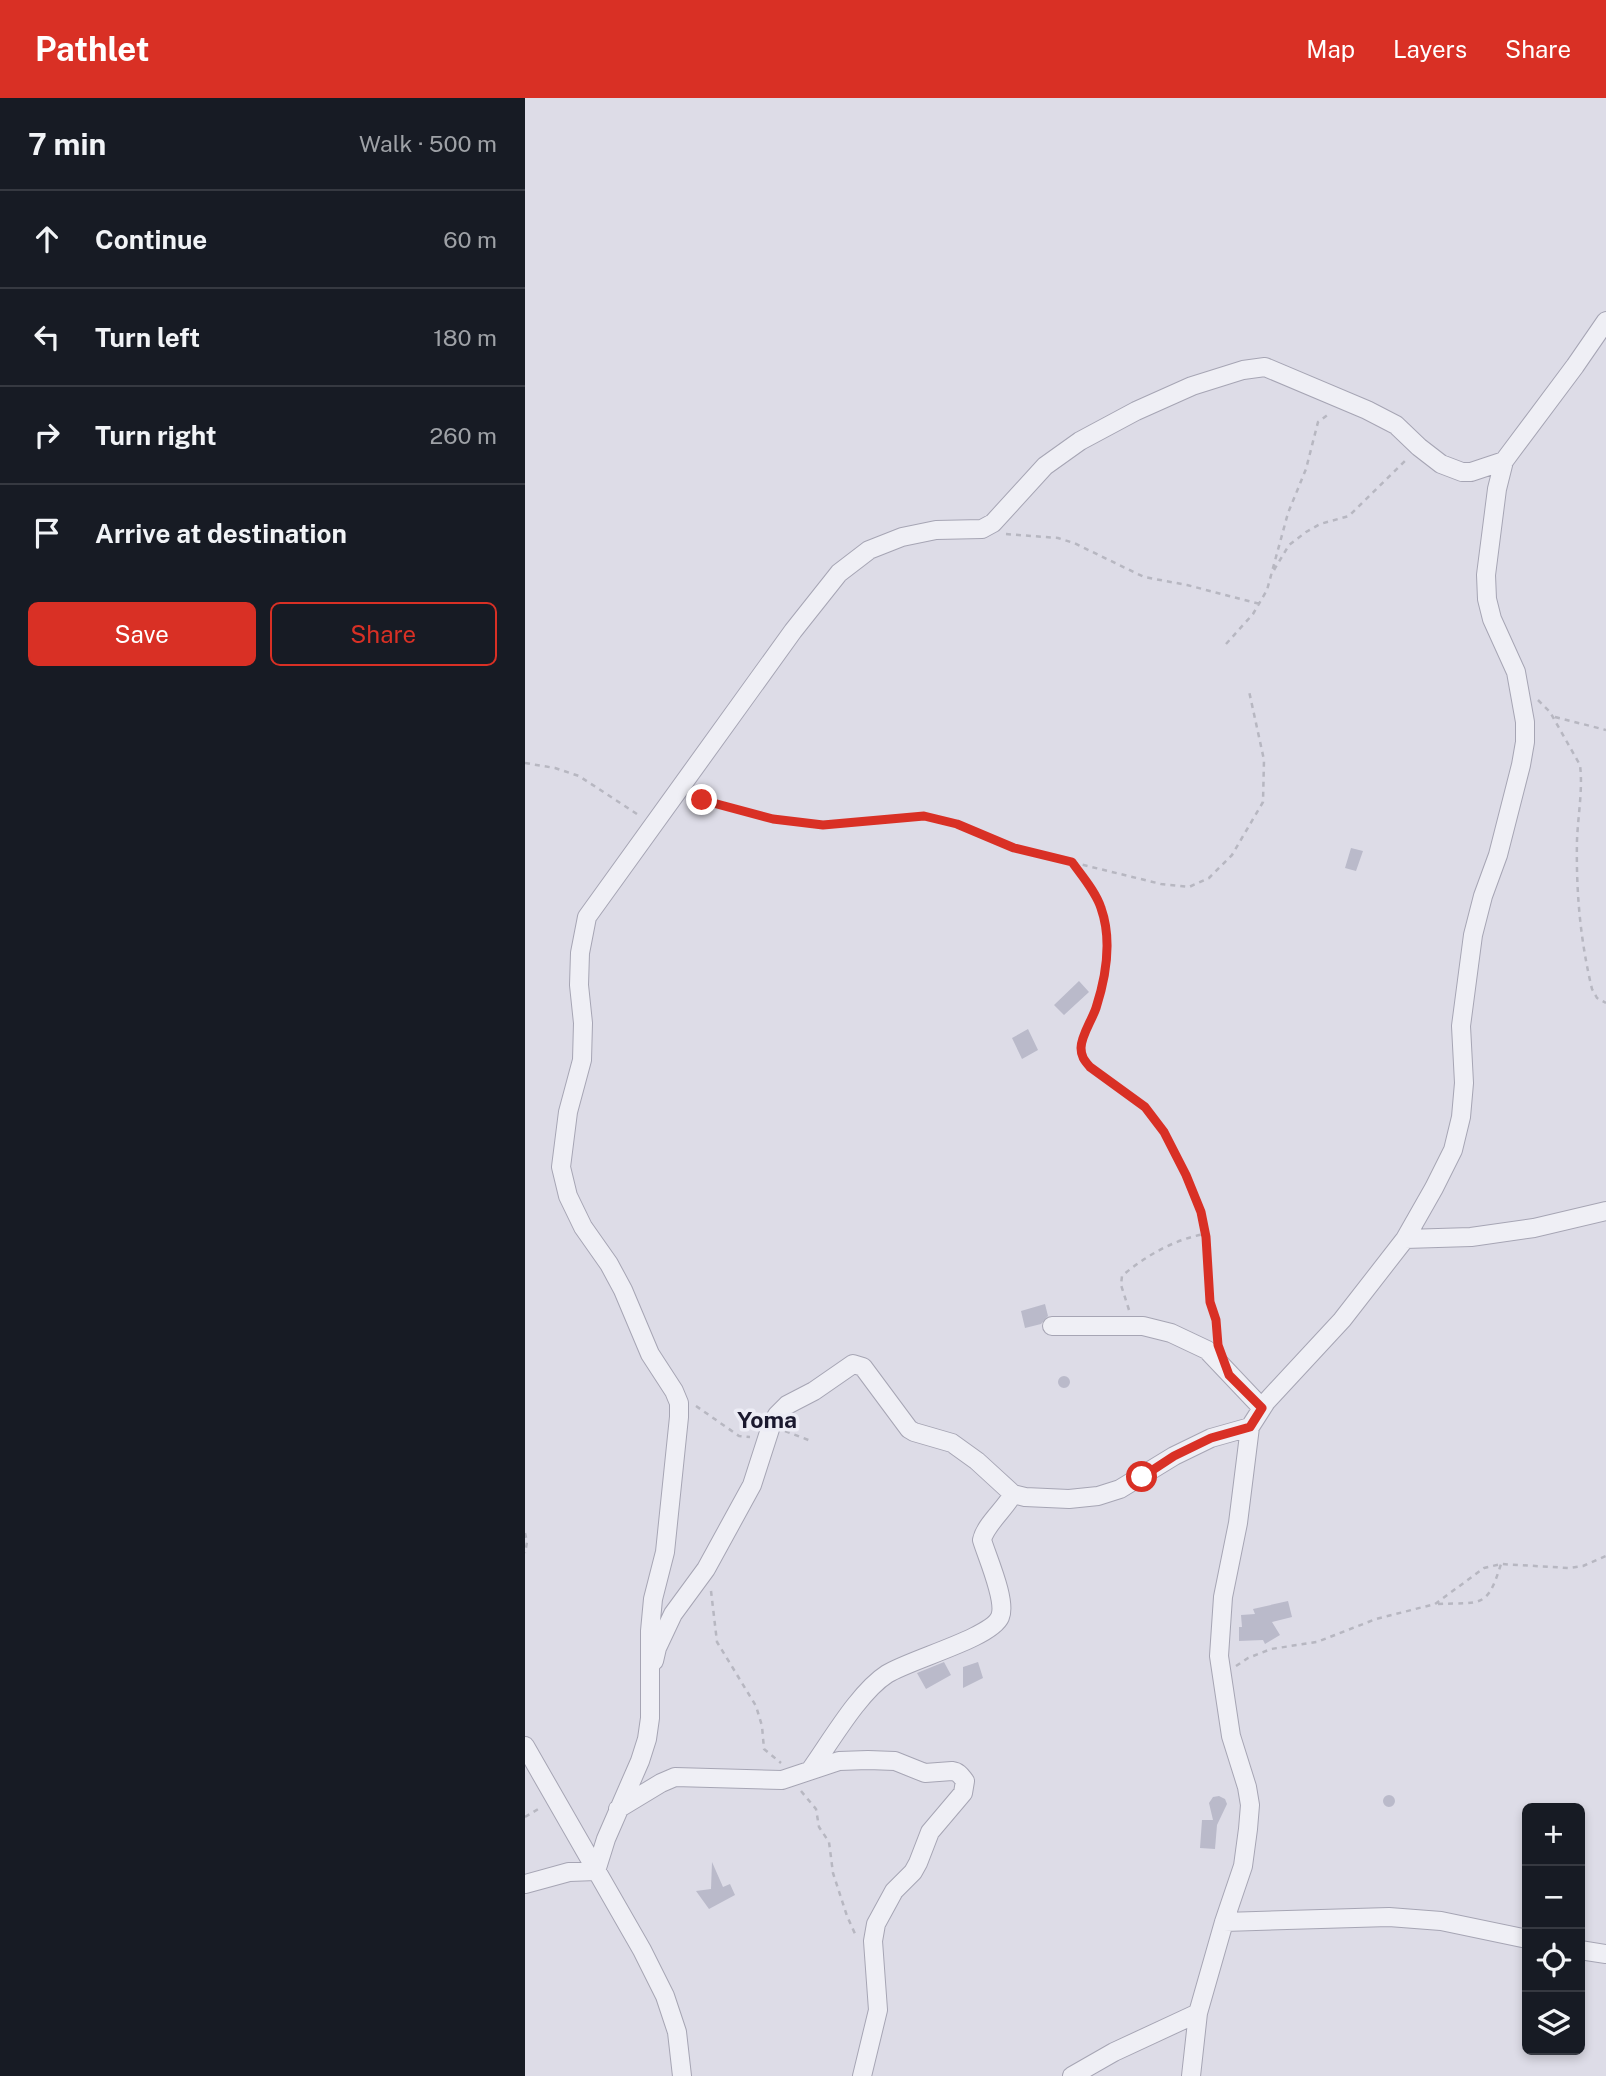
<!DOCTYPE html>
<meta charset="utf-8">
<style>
:root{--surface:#171b24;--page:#242831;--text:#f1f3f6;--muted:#9ea1a6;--line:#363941;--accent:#d93025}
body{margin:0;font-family:"Public Sans",sans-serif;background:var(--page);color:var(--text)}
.controls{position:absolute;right:21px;bottom:21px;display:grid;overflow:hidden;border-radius:10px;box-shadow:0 4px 10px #0003}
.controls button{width:63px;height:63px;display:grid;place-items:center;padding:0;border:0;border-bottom:2px solid var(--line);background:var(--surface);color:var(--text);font:35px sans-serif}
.stop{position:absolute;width:21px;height:21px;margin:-16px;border:5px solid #d93025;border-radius:50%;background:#fff}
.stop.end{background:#d93025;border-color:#fff;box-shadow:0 2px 7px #0008}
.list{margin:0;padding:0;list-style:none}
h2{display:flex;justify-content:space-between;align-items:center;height:91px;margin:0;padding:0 28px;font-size:30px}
h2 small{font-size:23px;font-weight:400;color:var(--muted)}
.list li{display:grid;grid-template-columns:46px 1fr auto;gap:21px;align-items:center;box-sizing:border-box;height:98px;padding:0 28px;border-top:2px solid var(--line)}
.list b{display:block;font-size:26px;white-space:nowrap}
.list em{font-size:23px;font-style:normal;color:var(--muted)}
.actions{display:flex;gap:14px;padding:21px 28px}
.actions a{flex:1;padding:16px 0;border:2px solid var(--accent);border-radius:10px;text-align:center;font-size:24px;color:var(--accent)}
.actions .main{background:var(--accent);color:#fff}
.icon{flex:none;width:38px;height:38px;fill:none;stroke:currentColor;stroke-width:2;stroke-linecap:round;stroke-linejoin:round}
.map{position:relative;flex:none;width:1081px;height:1978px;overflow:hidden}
header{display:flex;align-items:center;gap:42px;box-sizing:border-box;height:98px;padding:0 35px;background:var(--accent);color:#fff}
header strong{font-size:33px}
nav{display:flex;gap:38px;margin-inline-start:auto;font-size:24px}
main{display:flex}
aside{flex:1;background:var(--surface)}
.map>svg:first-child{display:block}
.building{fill:#babaca}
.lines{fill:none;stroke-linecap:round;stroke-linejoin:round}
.minor-casing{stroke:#a6a5b4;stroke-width:20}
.path{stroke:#b7b7c1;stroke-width:2.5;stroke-dasharray:5 5;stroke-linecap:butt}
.minor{stroke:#efeff5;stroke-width:18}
.route{stroke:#d93025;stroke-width:9}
.labels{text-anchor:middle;stroke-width:7;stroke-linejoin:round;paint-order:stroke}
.quarter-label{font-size:23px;font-weight:bold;fill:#1a182e;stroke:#ececf5}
</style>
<header>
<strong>Pathlet</strong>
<nav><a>Map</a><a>Layers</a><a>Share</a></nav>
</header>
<main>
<aside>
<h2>7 min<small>Walk · 500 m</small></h2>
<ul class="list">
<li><svg class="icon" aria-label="ahead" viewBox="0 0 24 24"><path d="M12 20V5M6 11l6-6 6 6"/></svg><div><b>Continue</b></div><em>60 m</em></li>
<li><svg class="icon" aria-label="left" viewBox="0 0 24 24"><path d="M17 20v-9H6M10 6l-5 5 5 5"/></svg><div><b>Turn left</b></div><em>180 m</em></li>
<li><svg class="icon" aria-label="right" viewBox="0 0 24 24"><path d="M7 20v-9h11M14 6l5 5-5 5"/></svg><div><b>Turn right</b></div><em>260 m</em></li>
<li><svg class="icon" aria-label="arrive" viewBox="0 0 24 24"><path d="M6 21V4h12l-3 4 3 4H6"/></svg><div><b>Arrive at destination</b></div></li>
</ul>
<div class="actions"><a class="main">Save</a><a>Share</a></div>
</aside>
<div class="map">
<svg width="1081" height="1978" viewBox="0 0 1081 1978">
<rect width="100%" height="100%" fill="#dddce7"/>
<path class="building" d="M826,750L838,753L831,773L820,770Z
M554,883L564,894L539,917L529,907Z
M503,931L513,952L497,961L487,940Z
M520,1206L523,1218L516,1226L500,1230L496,1213Z
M533 1284a6 6 0 1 1 12 0a6 6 0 1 1-12 0Z
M763,1503L767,1519L747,1524L755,1537L740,1546L738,1542L714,1543V1529H717L716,1517L730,1516L728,1511Z
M419,1564L426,1577L401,1591L392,1575Z
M453,1564L458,1580L438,1590V1569Z
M858 1703a6 6 0 1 1 12 0a6 6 0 1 1-12 0Z
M694,1698L700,1701L702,1706L692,1727L690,1751L675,1750L677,1722H688L684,1705L688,1699Z
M187,1764L198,1789L205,1786L210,1797L184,1811L171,1793L186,1791Z"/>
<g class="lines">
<g class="minor-casing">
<path id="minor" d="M880,1141L946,1139L1009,1130L1081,1113
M527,1228H618L646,1235L682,1252L737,1310
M129,1563L132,1550L148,1516L181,1471L227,1387L246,1328L252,1317L262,1307L289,1293L328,1266L338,1269L384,1331L389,1334L427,1345L452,1363L488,1396L500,1399L544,1401L573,1398L595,1391L649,1358L686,1340L725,1329
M0,1648L117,1852L140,1898L152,1934L157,1978
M286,1671C306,1643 334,1594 362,1576C386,1561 466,1540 475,1519C482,1503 462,1459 457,1442C460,1427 480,1411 488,1396
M93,1711L136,1685L150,1679L257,1682L314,1663L343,1662L370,1663L400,1675L427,1673C434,1674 436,1678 440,1683L438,1695L405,1734L393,1765L388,1774L369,1793L351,1826L348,1843L353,1912L337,1978
M0,1786L44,1774L71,1773L81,1741L115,1663L122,1641L125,1620V1533L128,1501L140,1454L154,1319V1305L149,1293L125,1256L98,1192L84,1166L58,1129L43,1098L36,1069L43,1014L57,962L58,925L54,887L55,855L62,819L268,533L314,475L344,452L377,439L411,432L457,431L468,425L520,368L555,343L611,313L667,288L718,272L740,269L842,312L871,327L894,349L916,366L937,374H946L979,363
M699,1824L864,1819L916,1823L1002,1841
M1055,1852L1081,1856
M547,1978L589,1954L673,1915
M666,1978L673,1915L699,1824L718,1768L723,1731L725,1707L722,1689L706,1638L694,1558L698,1499L713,1425L725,1329L741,1304L817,1222L880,1141L909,1090L928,1052L936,1019L939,985L936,928L948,837L958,798L973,757L996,667L1000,644V624L991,574L967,521L962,501L961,477L972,391L979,363L1050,268L1081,223"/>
</g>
<path class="path" d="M481,436L533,440L549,445L619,479L662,487L735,506
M749,472L764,447L781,434L795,426L824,418L882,361
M701,546L728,516L742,492L763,415L781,371L793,324L805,315
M1013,602L1025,614L1055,667C1058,691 1053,717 1052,742C1051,793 1055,841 1067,891L1072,900L1081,905
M1030,619L1081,632
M0,665L30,670L54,678L115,718
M169,700L248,721L298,727L399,718L432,726L489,750L636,786L664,789L684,780L707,757L738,704L739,662L724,593
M547,764L576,809L580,831L582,855L578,883L571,910L555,947L558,960L565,969C583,982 606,994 621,1010C648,1039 676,1100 681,1140C684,1161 682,1183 685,1204C688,1216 691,1227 693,1240
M604,1212L596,1187L597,1178C620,1158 650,1141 680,1136
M171,1308L214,1338L225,1339
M260,1333L286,1343
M0,1435L2,1444L0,1455
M186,1493L192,1544L231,1608L237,1628L239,1651L256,1665
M913,1506C957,1504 962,1511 976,1466
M711,1568L723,1560L746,1551L792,1544L851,1521L910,1506L959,1470L976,1466L1044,1470L1058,1468L1081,1458
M276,1693L291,1711L294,1729L304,1744L308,1775L322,1818L331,1838
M0,1719L15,1710"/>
<use href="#minor" class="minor"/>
</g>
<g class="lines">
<path class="route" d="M177,702L248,721L298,727L399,718L432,726L489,750L547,764C557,778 571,794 576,810C587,841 581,879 571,910C567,922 556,938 556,950C556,959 560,963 565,969L620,1009L639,1034L661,1077L676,1114L681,1139L685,1204L691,1222L693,1247L704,1277L737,1310L725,1329L686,1340L649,1358L617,1379"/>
</g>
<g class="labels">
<g class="quarter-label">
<text x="242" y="1330">Yoma</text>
</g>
</g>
</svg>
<div class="controls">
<button>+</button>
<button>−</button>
<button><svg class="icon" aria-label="locate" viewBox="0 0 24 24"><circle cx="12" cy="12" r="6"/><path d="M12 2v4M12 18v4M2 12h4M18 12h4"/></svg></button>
<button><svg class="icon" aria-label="layers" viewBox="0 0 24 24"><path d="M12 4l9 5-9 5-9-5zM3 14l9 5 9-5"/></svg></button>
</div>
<div class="stop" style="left:617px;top:1379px"></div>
<div class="stop end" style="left:177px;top:702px"></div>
</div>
</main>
